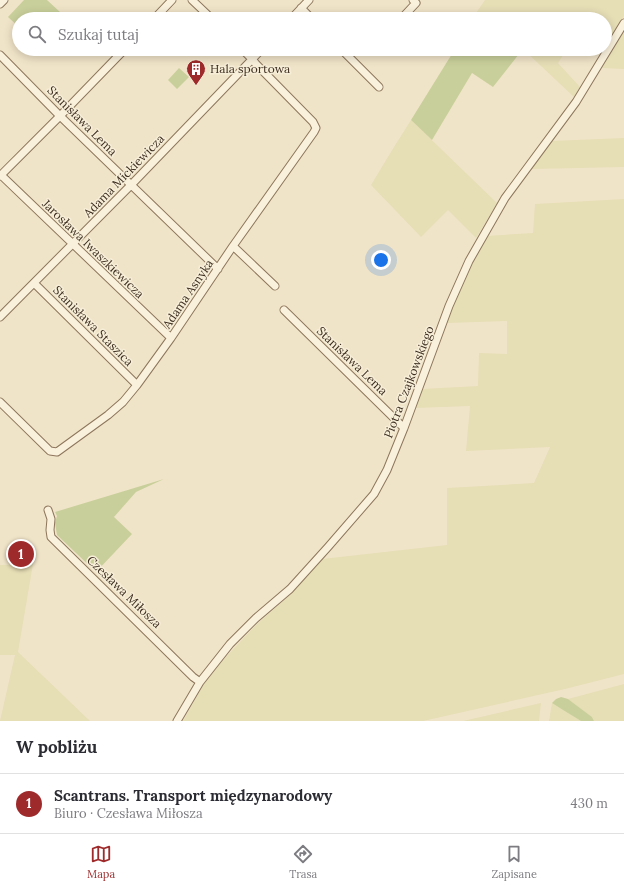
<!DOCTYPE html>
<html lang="pl">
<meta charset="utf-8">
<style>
:root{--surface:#fff;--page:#f2f2f3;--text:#2b2b33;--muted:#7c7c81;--line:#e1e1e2;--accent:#9e2a2b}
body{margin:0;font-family:Lora,serif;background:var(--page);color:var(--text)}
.you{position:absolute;left:381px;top:260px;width:14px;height:14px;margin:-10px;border:3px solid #fff;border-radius:50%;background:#1a73e8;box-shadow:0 0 0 6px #1a73e833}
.badge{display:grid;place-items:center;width:26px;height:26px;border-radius:50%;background:var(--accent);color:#fff;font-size:13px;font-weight:700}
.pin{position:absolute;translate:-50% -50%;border:2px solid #fff;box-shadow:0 1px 4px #0006}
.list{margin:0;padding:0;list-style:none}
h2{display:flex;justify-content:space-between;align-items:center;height:52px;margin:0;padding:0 16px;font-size:17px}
h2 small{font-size:13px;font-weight:400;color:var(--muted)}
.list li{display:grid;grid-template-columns:26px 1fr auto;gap:12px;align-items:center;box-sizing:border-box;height:60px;padding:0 16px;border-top:1px solid var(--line)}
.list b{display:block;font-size:15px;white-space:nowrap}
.list p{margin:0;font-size:13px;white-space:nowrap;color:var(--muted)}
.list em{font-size:13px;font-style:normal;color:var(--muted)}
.icon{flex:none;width:22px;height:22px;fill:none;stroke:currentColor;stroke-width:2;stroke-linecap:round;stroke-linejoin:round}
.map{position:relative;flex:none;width:624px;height:721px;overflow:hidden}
.search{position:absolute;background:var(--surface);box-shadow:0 2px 10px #0003;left:12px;right:12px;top:12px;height:44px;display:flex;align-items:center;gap:10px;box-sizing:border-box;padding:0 14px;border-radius:22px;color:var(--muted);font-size:15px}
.sheet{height:112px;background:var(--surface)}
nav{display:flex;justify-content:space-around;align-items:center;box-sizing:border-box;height:56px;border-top:1px solid var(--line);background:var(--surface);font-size:11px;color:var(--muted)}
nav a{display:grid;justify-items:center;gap:2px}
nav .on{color:var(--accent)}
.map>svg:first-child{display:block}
.farmland{fill:#e6deb5}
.green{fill:#c9cf9b}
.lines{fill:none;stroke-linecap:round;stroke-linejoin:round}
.street-casing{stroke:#8d765c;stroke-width:9}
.street{stroke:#faf1dc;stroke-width:7}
.labels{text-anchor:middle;stroke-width:3;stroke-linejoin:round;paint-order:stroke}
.poi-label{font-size:12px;fill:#3d2e20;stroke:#f7eed8;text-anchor:start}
.street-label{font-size:12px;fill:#3d2e20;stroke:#f7eed8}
</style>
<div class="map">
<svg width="624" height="721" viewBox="0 0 624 721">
<rect width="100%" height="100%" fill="#f0e4c8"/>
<path class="farmland" d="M485,0H624V16L605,46V19H483L476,13Z
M624,31V69L602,68Z
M514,49H567L558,63L580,87L574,97L524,50L519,54Z
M411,120L497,203L476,238L448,210L421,237L371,185L394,147Z
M624,138V167L531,169L551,141Z
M624,199V674L565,689L423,721H183L204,684L224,659L256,625L290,595L322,559L447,545V488L534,483L550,447L466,451L470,406L415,408L422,389L478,386L479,353L507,354V321L447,323L461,284L486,236L533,233L535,204Z
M33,564L18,652L90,721H0L15,655H0V565Z
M624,684V721H594L592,717L568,699Z
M541,703L539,721H463Z
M552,703L563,710L581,721H549Z"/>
<path class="green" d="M24,0H47L60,12L53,19H19V27L8,17Z
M455,49H514L519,54L493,87L472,73L432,140L411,120Z
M179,68L189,77L177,89L168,80Z
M164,479L136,492L114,517L132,534L96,572L57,535L55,523L57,516L55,512Z
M561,697L568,699L592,717L594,721H581L563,710L552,703L556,699Z"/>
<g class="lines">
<g class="street-casing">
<path id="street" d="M192,0L212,19
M0,4L4,0
M301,8L312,19
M154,19L172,0
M291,19L309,0
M401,19L416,3L413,0
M341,49L379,87
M0,55L60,116L218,269
M1,175L171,338
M0,176L60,116L125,49
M233,246L275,286
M34,283L137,385
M284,310L404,428
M0,317L131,185L262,49
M0,402L50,451L57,452L108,415L123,402L137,385L171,338L233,246L314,132L316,128L313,122L256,64L252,59L242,49
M48,510L51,519L50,530L51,537L193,677L200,682
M177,721L200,682L230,644L256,618L290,589L328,547L374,494L387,470L404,428L449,306L469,261L505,198L576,102L624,23"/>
</g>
<use href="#street" class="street"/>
</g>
<defs>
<g id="building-pin" transform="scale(1)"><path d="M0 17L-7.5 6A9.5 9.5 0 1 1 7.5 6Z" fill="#9e2a2b" stroke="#f7eed8"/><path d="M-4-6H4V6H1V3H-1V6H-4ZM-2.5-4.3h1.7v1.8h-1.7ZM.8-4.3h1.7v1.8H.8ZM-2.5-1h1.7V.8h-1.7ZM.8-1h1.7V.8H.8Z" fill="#fff"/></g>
</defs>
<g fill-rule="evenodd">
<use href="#building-pin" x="196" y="69"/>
</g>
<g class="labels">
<g class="poi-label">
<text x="210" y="73">Hala sportowa</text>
</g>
<g class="street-label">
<text transform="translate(82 121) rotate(45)" y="4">Stanisława Lema</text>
<text transform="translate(124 176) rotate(-46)" y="4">Adama Mickiewicza</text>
<text transform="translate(93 249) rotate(44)" y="4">Jarosława Iwaszkiewicza</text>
<text transform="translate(188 294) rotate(-56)" y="4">Adama Asnyka</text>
<text transform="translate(93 326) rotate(45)" y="4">Stanisława Staszica</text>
<text transform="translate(352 361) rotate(44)" y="4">Stanisława Lema</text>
<text transform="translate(409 382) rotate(-69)" y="4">Piotra Czajkowskiego</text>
<text transform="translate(124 592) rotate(44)" y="4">Czesława Miłosza</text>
</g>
</g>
</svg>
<div class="you"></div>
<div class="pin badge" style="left:21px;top:554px">1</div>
<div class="search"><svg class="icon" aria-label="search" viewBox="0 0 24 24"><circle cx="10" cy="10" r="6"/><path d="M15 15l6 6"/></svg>Szukaj tutaj</div>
</div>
<section class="sheet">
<h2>W pobliżu<small></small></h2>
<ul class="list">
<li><span class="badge">1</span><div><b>Scantrans. Transport międzynarodowy</b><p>Biuro · Czesława Miłosza</p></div><em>430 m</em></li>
</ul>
</section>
<nav>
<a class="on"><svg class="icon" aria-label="map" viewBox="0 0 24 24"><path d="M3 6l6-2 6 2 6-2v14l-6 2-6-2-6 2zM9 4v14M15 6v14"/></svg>Mapa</a>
<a><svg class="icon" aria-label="directions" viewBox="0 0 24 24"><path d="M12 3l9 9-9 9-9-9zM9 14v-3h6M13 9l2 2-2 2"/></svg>Trasa</a>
<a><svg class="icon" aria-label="saved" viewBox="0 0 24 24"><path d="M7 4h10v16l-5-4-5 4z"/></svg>Zapisane</a>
</nav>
